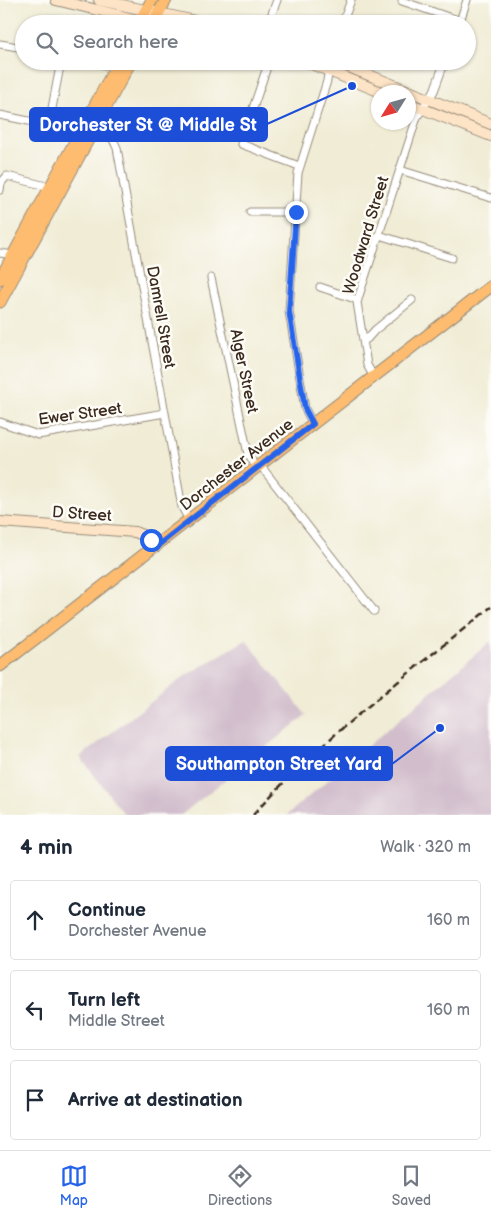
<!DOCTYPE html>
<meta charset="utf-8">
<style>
:root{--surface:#fff;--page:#f2f2f3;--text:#1f2937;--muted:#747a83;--line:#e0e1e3;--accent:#2563eb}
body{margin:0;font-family:"Balsamiq Sans",sans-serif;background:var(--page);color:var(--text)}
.compass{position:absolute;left:371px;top:85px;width:45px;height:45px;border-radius:50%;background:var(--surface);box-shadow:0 1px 4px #0004;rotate:233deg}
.stop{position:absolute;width:15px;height:15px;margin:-11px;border:4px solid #2563eb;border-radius:50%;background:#fff}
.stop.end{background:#2563eb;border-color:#fff;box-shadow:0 1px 5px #0008}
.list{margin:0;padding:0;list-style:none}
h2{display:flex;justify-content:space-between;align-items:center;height:65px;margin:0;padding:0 20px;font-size:21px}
h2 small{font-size:16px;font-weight:400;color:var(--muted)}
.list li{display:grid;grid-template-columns:32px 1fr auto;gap:15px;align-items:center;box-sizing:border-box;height:80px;margin:0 10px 10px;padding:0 10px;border:1px solid var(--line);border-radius:5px}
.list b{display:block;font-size:19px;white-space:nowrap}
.list p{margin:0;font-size:16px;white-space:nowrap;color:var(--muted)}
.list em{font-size:16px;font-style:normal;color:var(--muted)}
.icon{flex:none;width:28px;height:28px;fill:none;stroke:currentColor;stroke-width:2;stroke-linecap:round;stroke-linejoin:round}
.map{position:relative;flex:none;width:491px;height:815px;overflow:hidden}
.search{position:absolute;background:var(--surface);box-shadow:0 1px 4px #0004;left:15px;right:15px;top:15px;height:55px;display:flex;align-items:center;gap:12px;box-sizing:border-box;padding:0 18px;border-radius:28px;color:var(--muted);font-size:19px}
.sheet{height:335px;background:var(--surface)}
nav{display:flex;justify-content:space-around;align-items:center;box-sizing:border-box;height:70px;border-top:1px solid var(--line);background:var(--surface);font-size:14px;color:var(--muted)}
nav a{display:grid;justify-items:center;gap:2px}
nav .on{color:var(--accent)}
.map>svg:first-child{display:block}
.industrial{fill:#d1bdcc}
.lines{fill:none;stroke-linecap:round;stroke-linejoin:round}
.street-casing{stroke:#968b7a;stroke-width:9}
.secondary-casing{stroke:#968b7a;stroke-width:12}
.primary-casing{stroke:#968b7a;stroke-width:13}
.street{stroke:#fff;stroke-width:7}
.secondary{stroke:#fee4c6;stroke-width:10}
.primary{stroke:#fdbc70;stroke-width:11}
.rail{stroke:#3b2a1e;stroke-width:2.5;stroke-dasharray:8 4;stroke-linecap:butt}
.route{stroke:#2563eb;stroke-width:6}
.labels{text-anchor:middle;stroke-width:5;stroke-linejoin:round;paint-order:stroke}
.street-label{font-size:16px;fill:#3b2a1e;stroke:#fdfcf7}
.leader{fill:none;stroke:#1d4ed8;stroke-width:2}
.callout-dot{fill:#1d4ed8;stroke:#fdfcf7;stroke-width:2}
.callout{fill:#1d4ed8;stroke:#1d4ed8;stroke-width:2}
.callout-label{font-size:18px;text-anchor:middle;font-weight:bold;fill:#fff}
</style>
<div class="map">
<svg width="491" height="815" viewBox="0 0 491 815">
<rect width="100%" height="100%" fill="#fdfcf7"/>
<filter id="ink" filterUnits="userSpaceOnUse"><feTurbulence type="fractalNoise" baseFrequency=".02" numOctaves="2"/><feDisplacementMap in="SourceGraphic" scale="10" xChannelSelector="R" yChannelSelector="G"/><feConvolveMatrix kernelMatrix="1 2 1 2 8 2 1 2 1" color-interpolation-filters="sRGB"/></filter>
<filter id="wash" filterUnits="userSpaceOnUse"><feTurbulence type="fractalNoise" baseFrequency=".0096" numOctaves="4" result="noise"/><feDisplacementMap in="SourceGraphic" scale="20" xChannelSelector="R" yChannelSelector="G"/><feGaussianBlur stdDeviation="1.12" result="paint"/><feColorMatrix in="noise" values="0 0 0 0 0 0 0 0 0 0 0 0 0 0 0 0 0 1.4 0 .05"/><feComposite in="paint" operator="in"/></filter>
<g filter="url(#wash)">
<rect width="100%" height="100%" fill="#f0ecd5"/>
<path class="industrial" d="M246,640L306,715L181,815H125L80,757L185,676Z
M491,641V815H287Z"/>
</g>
<g filter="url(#ink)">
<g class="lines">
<g class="street-casing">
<path id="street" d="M402,1L460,21
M268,24L277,0
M342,24L351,0
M459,24L467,0
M0,44L24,48
M91,61L115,68
M269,61L241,144L299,166
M0,115L81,132
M49,124L61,61
M96,125C106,131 113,137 117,148L182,507L189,520
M400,170L491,198
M0,190L1,183L7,176L50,187
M250,212H296
M379,235L452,258
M0,253L13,255
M211,278L248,454L256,469
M320,287L358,300
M363,340L367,339L375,330L412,300
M374,377L367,365L357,302L417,117L434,91L445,61
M0,422L38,435L165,413
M313,424L305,409L289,311L298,173L327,81L330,61
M260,465L374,611"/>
</g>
<g class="secondary-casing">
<path id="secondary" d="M56,0L147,22
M99,0L209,24
M304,61L381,92
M334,61L491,124
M408,103L491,136
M0,522L135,532L147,537L157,546"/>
</g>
<g class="primary-casing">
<path id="primary" d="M138,24L152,0
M152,24L166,0
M0,279L119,61
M0,302L131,61
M0,666L491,286"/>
</g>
<use href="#street" class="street"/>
<use href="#secondary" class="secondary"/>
<use href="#primary" class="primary"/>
<path class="rail" d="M253,815C323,737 410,673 491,607"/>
</g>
</g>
<g class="lines" filter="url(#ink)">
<path class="route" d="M151,540L157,546L313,424L305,409L289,311L296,212"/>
</g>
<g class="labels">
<g class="street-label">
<text transform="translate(365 235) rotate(-73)" y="6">Woodward Street</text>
<text transform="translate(162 317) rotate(80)" y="6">Damrell Street</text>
<text transform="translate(245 371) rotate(78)" y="6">Alger Street</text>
<text transform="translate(80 413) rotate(-8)" y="6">Ewer Street</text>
<text transform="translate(236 464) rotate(-38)" y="6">Dorchester Avenue</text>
<text transform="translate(82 513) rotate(4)" y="6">D Street</text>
</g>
</g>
<path class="leader" d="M352 86L267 124M440 728L392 764"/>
<g class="callout-dot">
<circle cx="352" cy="86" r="5"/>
<circle cx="440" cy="728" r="5"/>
</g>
<g class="callout">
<rect x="30" y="108" width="237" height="33" rx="5"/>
<rect x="166" y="747" width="226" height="33" rx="5"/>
</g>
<g class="callout-label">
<text x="148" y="131">Dorchester St @ Middle St</text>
<text x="279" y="770">Southampton Street Yard</text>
</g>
</svg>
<svg class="compass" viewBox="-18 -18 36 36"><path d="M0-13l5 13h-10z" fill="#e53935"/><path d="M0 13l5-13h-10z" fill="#747a83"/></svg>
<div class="stop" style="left:151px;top:540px"></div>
<div class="stop end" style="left:296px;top:212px"></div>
<div class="search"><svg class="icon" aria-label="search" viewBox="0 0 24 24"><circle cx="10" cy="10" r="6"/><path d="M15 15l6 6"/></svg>Search here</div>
</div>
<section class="sheet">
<h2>4 min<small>Walk · 320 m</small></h2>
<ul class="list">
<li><svg class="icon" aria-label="ahead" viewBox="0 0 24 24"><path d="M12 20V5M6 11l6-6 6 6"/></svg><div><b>Continue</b><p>Dorchester Avenue</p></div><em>160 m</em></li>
<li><svg class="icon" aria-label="left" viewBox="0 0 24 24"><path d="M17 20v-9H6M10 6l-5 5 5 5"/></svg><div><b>Turn left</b><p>Middle Street</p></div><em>160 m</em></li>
<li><svg class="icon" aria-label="arrive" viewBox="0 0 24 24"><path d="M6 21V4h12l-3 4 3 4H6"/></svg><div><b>Arrive at destination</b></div></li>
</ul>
</section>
<nav>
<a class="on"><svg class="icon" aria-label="map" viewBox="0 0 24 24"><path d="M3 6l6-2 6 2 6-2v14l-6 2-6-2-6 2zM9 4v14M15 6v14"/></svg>Map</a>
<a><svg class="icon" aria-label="directions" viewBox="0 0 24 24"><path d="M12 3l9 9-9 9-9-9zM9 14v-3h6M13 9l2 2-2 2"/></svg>Directions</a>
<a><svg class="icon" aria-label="saved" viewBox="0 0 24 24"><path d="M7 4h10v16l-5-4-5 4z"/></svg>Saved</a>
</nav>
